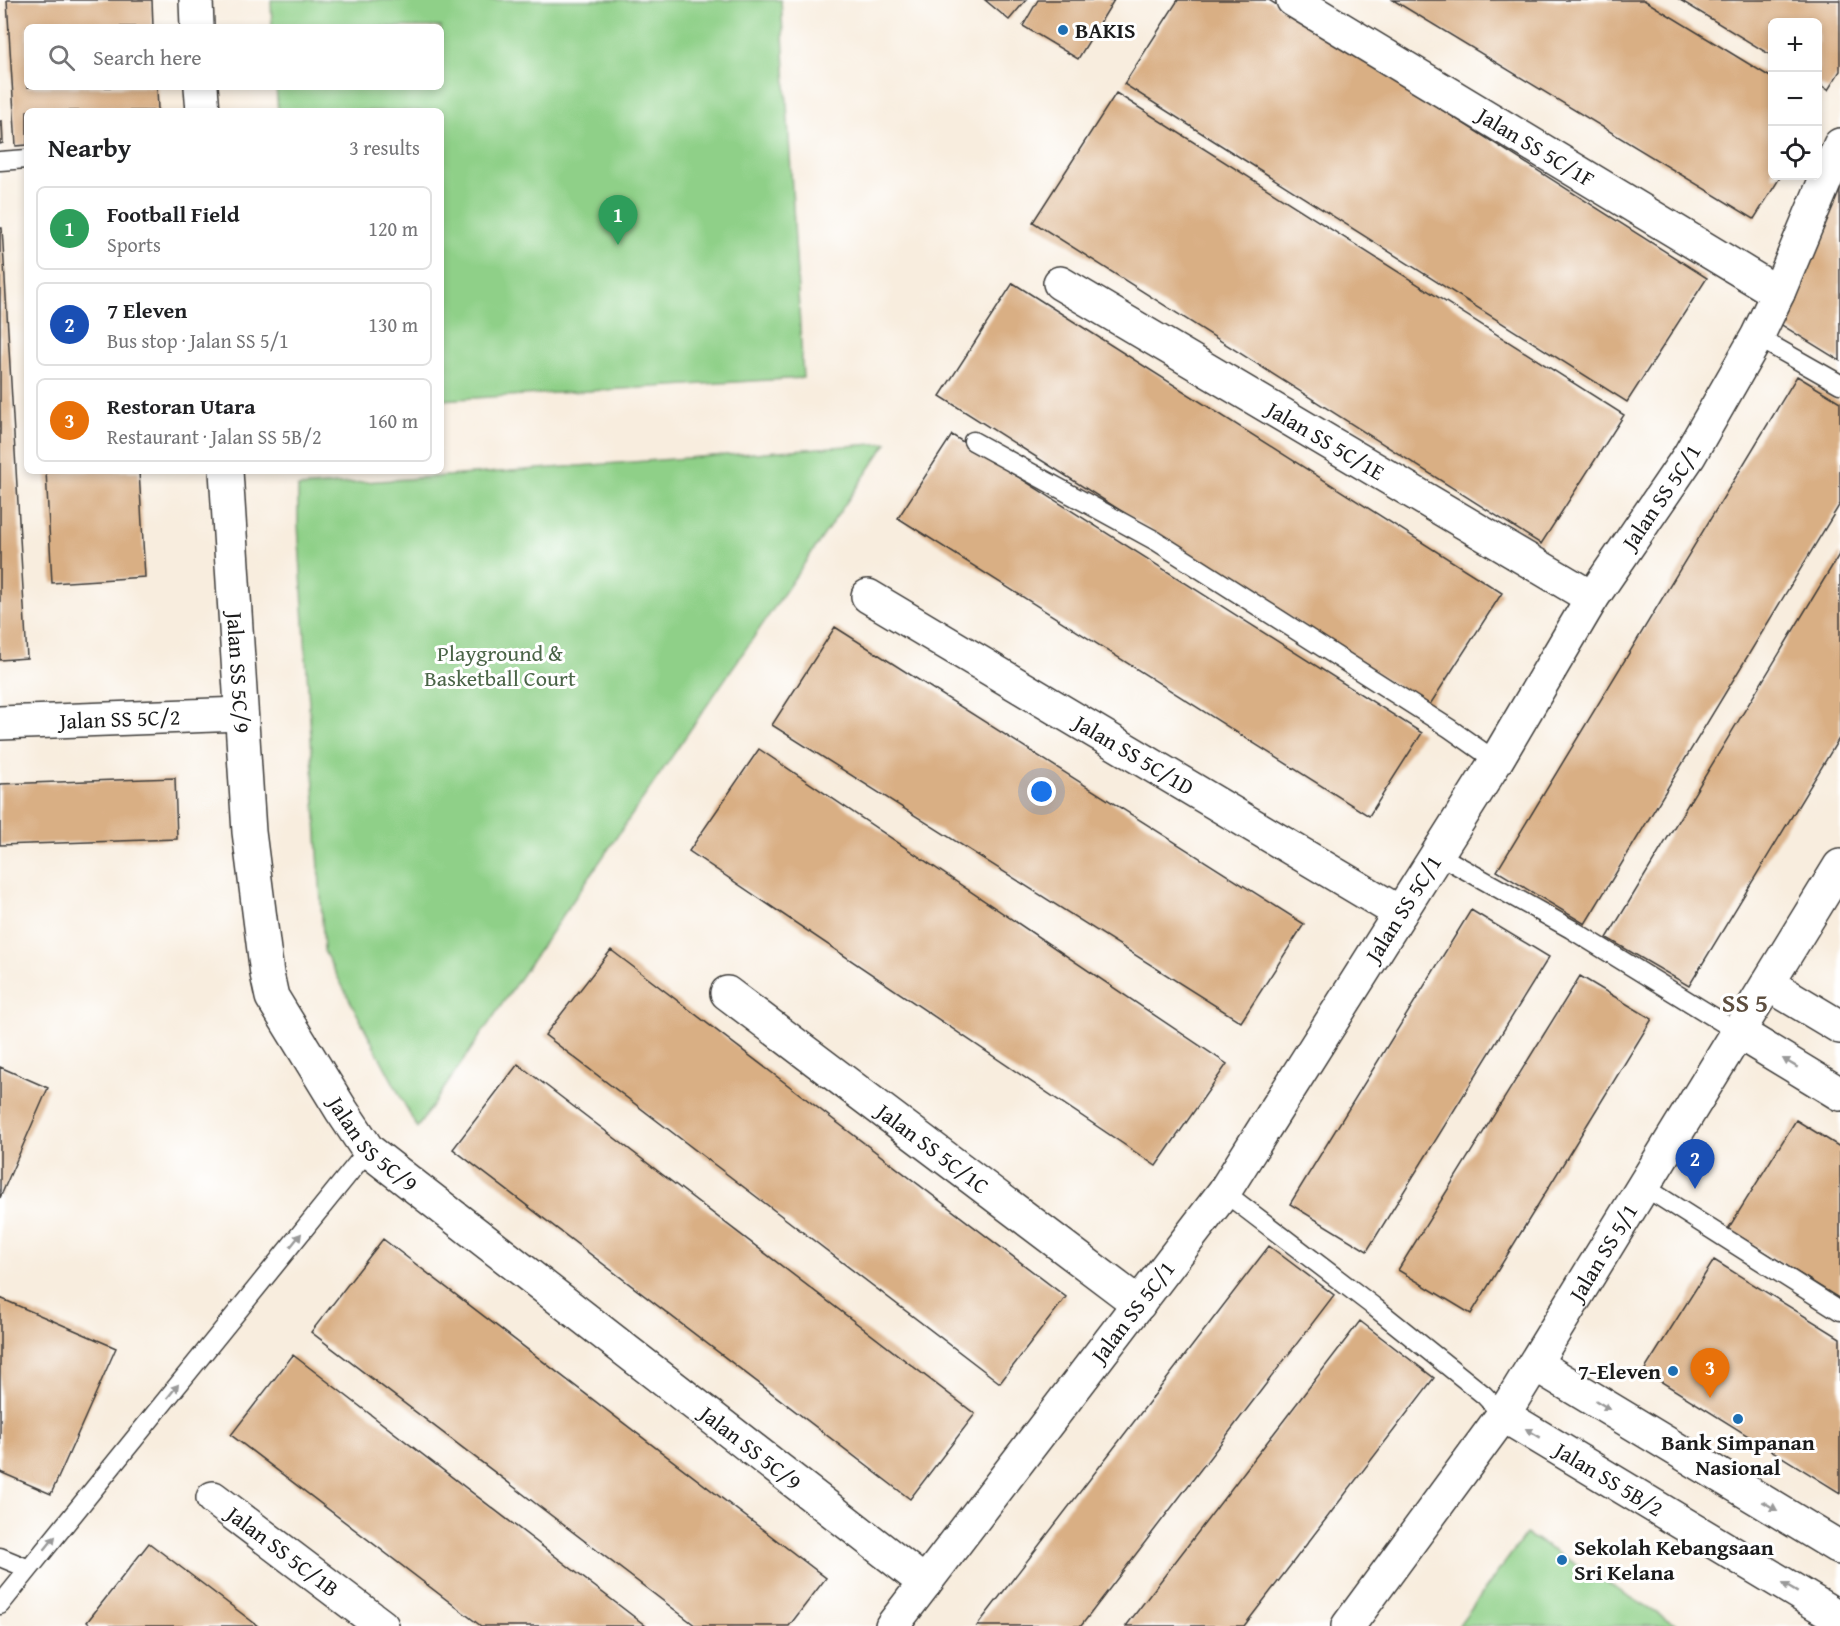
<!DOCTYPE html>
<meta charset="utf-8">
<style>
:root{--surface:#fff;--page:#f2f2f2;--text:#202124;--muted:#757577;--line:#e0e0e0;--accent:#db2777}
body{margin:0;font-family:"Gentium Book Plus",serif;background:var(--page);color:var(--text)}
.controls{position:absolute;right:18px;top:18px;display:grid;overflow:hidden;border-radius:9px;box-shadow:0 3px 9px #0003}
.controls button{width:54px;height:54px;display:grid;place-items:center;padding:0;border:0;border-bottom:2px solid var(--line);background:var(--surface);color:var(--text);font:30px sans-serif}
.you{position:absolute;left:1042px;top:792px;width:21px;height:21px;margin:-15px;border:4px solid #fff;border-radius:50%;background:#1a73e8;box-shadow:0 0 0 9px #1a73e833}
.badge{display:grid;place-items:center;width:39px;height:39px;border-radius:50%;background:var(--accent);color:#fff;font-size:20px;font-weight:700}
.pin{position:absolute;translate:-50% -50px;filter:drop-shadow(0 2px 3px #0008)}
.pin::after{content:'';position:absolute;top:32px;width:21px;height:18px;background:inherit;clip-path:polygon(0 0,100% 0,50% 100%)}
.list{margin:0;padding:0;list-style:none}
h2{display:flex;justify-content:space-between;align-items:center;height:78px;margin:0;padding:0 24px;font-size:26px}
h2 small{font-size:20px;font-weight:400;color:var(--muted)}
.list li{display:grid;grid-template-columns:39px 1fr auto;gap:18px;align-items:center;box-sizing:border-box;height:84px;margin:0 12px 12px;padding:0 12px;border:2px solid var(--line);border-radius:9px}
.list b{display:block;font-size:22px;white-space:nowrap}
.list p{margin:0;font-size:20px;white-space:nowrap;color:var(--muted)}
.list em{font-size:20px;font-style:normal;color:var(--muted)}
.icon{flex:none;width:33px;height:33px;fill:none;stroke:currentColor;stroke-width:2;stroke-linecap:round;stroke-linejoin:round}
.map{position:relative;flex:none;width:1840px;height:1626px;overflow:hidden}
.search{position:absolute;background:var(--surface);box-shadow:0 3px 9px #0003;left:24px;top:24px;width:420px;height:66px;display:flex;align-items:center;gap:15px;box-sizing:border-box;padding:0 21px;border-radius:9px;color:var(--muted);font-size:22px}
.panel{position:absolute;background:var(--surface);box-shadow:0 3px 9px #0003;left:24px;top:108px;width:420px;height:366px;border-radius:9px}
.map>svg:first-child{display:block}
.green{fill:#8fd088;stroke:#567652;stroke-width:1.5}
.building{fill:#d9af84}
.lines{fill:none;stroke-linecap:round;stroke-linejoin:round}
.service-casing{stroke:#3d3b39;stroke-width:21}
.minor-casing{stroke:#3d3b39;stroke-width:36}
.tertiary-casing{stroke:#3d3b39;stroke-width:36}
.service{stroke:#fff;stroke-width:18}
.minor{stroke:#fff;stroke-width:33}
.tertiary{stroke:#fff;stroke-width:33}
.oneway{fill:#999}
.poi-dot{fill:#1f6fb2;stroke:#fff;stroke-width:2}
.labels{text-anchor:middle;stroke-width:6;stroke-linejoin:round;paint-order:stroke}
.poi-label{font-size:22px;font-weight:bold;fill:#1c1c1c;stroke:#fff;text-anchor:start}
.street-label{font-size:22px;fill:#1c1c1c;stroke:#fff}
.park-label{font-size:22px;fill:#4a6447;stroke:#fff}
.quarter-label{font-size:26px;font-weight:bold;fill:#5e4f40;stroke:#fff}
</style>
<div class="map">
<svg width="1840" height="1626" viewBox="0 0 1840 1626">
<rect width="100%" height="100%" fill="#fff"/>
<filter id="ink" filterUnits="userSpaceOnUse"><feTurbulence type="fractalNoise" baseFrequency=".0167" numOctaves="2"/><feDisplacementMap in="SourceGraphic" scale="12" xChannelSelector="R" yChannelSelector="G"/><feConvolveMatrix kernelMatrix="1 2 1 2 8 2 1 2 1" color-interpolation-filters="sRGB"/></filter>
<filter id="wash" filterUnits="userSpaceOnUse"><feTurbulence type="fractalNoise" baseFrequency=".008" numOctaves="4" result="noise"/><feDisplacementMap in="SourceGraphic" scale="24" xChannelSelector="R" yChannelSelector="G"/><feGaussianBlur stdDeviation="1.35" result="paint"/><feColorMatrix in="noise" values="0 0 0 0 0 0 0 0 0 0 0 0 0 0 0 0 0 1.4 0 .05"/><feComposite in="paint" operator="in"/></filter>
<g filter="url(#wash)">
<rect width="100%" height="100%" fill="#f8edde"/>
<path class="green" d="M271,0H781L803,378L441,400V111H278L276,87H441V27H272Z
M887,443L417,1128L324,951L298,524V487Z
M1526,1534L1678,1626H1458Z"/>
<g id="blocks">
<path class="building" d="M7,0H152L153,27H27V87H157L158,111H27V145L16,146Z
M985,0H1026L1009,20Z
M1038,0H1114L1078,59L1023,26Z
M1178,0H1269L1707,278L1627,402L1124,84Z
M1393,0H1644L1772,78V176H1781L1754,219Z
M1680,0H1840V71L1828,90L1818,83V22H1772V56Z
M1116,93L1624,415L1541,544L1033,222Z
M0,121H2L3,143L0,144Z
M1840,180V361L1759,311Z
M0,228H2L27,658L0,660Z
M1013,283L1502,593L1429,706L940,396Z
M1797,376L1840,402V504L1585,924L1497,871Z
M952,435L1422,733L1369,816L898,518Z
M46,471H139L145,577L52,583Z
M1840,553V737L1689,986L1607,938Z
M835,627L1304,924L1241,1022L772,725Z
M759,749L1227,1064L1156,1166L689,851Z
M175,778L177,839L0,845V784Z
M1471,910L1549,957L1367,1251L1290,1204Z
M611,950L1066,1297L1000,1383L545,1035Z
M1580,976L1652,1019L1471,1314L1398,1270Z
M518,1064L975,1414L910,1499L453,1149Z
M0,1067L48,1088L0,1198Z
M1796,1120L1840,1147V1299L1728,1229Z
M383,1239L826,1578L789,1626H696L311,1332Z
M1269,1246L1334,1295L1081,1626H977Z
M1714,1260L1840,1338V1493L1644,1371Z
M0,1298L116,1348L51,1494L0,1472Z
M1360,1321L1434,1378L1244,1626H1126Z
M293,1355L646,1626H481L231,1435Z
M149,1543L258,1626H92L87,1622Z"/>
</g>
</g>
<g filter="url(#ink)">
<use href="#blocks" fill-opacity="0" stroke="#3d3b39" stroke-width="1.5"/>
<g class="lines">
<g class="service-casing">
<path id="service" d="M0,161L27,159
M1757,337L1840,384
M973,441L1156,541L1449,728L1496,761
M1437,854L1571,929L1738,1032
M1643,1186L1840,1311
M1224,1192L1373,1306L1484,1395L1503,1415
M0,1557L29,1569
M0,1605L368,1150"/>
</g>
<g class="minor-casing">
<g id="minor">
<path d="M196,0L197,27"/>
<path id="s1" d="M1293,0L1778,293"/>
<path d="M201,87L203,111"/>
<path id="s2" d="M1060,283L1592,598"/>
<path id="s3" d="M226,471L249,832L267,974L272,997L342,1111L368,1150L925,1583"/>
<path id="s4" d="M868,596L1400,913"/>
<path id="s5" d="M0,723L241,714"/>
<path d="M1768,984L1840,1027"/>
<path id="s6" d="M727,993L1139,1304"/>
<path d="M1738,1032L1840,1094"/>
<path d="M1535,1364L1840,1548"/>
<path id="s7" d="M1503,1415L1840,1618"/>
<path id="s8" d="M213,1498L382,1626"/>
<path id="s9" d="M892,1626L1224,1192L1496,761L1592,598L1689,456L1757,337L1778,293L1840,145"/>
</g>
</g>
<g class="tertiary-casing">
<g id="tertiary">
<path id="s10" d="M1348,1626L1503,1415L1840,866"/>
</g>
</g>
<use href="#service" class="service"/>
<use href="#minor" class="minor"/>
<use href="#tertiary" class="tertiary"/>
</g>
<defs><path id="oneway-solid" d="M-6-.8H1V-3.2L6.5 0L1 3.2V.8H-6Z" transform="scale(1.5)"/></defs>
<g class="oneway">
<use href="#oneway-solid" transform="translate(1790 1063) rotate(-149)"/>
<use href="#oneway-solid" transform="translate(296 1240) rotate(-51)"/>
<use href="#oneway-solid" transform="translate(173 1391) rotate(-51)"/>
<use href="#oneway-solid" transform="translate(1603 1405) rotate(31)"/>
<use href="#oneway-solid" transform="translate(1533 1433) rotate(-149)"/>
<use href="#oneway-solid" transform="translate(1770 1506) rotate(31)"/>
<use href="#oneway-solid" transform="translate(50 1543) rotate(-51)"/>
<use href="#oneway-solid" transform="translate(1790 1588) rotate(-149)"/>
</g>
</g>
<g class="poi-dot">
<circle cx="1063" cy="30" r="6"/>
<circle cx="1673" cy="1371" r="6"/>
<circle cx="1738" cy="1419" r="6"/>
<circle cx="1562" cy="1560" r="6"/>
</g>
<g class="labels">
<g class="poi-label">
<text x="1075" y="38">BAKIS</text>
<text x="1661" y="1379" text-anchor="end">7-Eleven</text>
<text x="1738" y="1450" text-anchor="middle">Bank Simpanan<tspan x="1738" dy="25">Nasional</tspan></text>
<text x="1574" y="1555">Sekolah Kebangsaan<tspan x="1574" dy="25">Sri Kelana</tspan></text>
</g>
<g class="street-label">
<text dy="8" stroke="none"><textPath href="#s1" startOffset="284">Jalan SS 5C/1F</textPath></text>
<text dy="8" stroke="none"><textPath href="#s2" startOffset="309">Jalan SS 5C/1E</textPath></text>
<text dy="8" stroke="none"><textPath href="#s9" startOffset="1368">Jalan SS 5C/1</textPath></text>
<text dy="8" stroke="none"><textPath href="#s3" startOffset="202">Jalan SS 5C/9</textPath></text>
<text dy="8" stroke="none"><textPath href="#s5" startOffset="120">Jalan SS 5C/2</textPath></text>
<text dy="8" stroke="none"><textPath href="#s4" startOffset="310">Jalan SS 5C/1D</textPath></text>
<text dy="8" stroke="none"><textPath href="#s9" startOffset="882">Jalan SS 5C/1</textPath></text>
<text dy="8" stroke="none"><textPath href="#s3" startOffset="708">Jalan SS 5C/9</textPath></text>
<text dy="8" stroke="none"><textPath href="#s6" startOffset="258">Jalan SS 5C/1C</textPath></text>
<text dy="8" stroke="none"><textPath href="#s10" startOffset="453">Jalan SS 5/1</textPath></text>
<text dy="8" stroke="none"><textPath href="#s9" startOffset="396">Jalan SS 5C/1</textPath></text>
<text dy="8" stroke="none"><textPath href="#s3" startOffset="1194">Jalan SS 5C/9</textPath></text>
<text dy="8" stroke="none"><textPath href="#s7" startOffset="124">Jalan SS 5B/2</textPath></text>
<text dy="8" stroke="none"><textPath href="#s8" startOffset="88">Jalan SS 5C/1B</textPath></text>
</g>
<g class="park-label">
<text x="500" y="661">Playground &amp;<tspan x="500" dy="25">Basketball Court</tspan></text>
</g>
<g class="quarter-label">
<text x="1745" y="1012">SS 5</text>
</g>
</g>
</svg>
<div class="controls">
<button>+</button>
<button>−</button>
<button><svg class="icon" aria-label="locate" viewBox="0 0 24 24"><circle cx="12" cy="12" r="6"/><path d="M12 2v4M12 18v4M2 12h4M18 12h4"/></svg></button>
</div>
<div class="you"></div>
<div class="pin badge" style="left:618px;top:245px;background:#2e9e5b">1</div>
<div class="pin badge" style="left:1695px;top:1189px;background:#1a4fb4">2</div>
<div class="pin badge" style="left:1710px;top:1398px;background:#e8710a">3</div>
<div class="search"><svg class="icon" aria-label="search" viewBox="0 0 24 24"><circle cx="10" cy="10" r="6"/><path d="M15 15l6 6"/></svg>Search here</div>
<section class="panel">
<h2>Nearby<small>3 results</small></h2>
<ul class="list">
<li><span class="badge" style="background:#2e9e5b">1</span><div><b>Football Field</b><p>Sports</p></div><em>120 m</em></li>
<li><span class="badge" style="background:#1a4fb4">2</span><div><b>7 Eleven</b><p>Bus stop · Jalan SS 5/1</p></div><em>130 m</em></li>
<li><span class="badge" style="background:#e8710a">3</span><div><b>Restoran Utara</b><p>Restaurant · Jalan SS 5B/2</p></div><em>160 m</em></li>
</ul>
</section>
</div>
